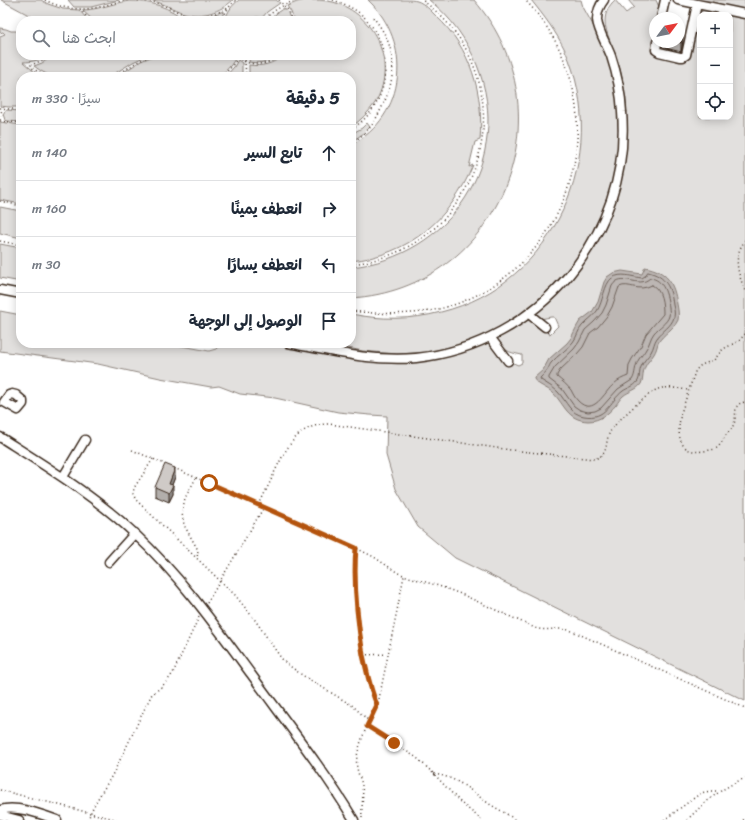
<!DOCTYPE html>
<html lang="ar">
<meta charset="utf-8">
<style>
:root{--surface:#fff;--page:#f6f6f7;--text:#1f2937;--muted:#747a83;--line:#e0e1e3}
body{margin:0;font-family:Sriracha,"Playpen Sans Arabic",sans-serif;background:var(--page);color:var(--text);direction:rtl}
.controls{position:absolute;right:12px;top:12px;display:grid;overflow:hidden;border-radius:8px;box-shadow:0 2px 10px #0003}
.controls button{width:36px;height:36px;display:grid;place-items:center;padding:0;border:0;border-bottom:1px solid var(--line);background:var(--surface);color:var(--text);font:20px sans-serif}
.compass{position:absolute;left:649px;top:12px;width:36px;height:36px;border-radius:50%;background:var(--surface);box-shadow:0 2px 10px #0003;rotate:58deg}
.stop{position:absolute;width:12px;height:12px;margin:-9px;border:3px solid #b45309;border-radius:50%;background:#fff}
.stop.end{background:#b45309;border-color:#fff;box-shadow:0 1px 4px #0008}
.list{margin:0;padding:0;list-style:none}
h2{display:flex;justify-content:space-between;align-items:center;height:52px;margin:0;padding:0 16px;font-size:17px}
h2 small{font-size:13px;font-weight:400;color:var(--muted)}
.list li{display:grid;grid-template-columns:26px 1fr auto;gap:12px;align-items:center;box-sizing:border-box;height:56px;padding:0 16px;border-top:1px solid var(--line)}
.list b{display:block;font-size:15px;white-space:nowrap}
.list em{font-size:13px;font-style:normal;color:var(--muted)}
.icon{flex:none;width:22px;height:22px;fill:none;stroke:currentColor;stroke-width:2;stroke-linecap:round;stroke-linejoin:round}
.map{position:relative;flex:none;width:745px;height:820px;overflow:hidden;direction:ltr}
.search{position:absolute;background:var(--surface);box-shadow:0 2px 10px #0003;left:16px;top:16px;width:340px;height:44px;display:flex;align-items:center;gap:10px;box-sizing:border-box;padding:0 14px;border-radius:16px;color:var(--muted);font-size:15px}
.panel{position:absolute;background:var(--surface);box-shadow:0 2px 10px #0003;left:16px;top:72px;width:340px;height:276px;border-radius:16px;direction:rtl}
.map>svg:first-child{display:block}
.green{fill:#e2e0de;stroke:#8e857e}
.water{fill:#bcb6b3;stroke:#887e77}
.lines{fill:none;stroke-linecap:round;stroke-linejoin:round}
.shore{stroke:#6f625a;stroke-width:1}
.minor-casing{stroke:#3b2a1e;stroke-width:11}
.path{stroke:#3b2a1e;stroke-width:1.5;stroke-dasharray:1 3;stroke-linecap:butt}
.minor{stroke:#fff;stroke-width:8}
.wall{fill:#b2aeab;stroke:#3b2a1e}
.shaded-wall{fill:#918d8b;stroke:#3b2a1e}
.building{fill:#cfcac7;stroke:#3b2a1e}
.route{stroke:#b45309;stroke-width:5}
</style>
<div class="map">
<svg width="745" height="820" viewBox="0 0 745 820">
<rect width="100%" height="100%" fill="#fff"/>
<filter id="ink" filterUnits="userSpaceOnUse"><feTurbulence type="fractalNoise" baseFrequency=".025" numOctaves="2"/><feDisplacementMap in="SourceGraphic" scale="8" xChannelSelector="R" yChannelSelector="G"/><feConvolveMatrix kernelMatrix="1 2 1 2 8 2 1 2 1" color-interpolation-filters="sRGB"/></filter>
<g filter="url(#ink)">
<path class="green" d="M1,0H41L48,4L63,9L79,10L89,21H36V19Z
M68,0H119L91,7H74Z
M148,0H233C220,12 202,18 184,13C172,9 162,2 148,0Z
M239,0H276L280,3L267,12L262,18C253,15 253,20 246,21C239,22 231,21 225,21C227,12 232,5 239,0Z
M306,0C315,0 325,0 333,2C376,14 398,65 375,103C368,113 361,120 351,127V77H249V65C262,67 273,64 284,55H351V21H294L291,12L287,6L297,2Z
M368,0C380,0 393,0 405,0C409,0 414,0 417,1C424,3 431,11 436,16C471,48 484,94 480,140L475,142L469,167L473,165C451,219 409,255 351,261V145C407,116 413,42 368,0Z
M429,0H474C571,112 500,289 351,298V267C450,257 515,160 477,65C467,40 451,17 429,0Z
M531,0H581L583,7L593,25L606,54L615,85L619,117L618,150L613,182L604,212L581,255L549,294L509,324L463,344L430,352L414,353L397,354L363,351L323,343H351V314C381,320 411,320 441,312C554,284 612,155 565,50C556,32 544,16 531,0Z
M615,0L626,13L634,7L628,0H656L659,7V18H655V36L652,51L654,54L658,56L681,59L699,14L702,11L705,10L729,15H700V117H730V15L745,18V701L455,558L418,527L396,489L386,455L387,416L370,415L338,412L275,398L240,394L219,386L211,387L160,378L98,364L0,351V311L21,315V343H166L209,351L216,349L221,343C231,343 241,343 252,343C258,343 264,342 270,343C302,348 333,357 365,362C408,367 451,359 489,340L511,362L518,365L522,363V355C507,352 505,351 496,339V338L527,320H531L542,329L550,334L558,326L554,317H551L540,319L536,316L537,313C585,271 617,222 625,158C629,126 627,93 618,62C614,50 605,32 605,21C605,13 609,5 615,0Z
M692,0H745V11Z
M129,1C150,1 170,7 186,21H94L82,10C98,10 113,3 129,1Z
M284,8L288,13L291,21H268L278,12Z
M224,11L221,21H191L188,18L206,17Z
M0,28L6,29L11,31H16L21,33V37H19L18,38L19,40H21V55H50C41,60 32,62 23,62L36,73L44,77H21V107H9L0,106V36L5,34L3,32L0,33Z
M54,55H148L133,62L109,77H52L41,71L34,66L42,63Z
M155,55H227L235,59L231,65L220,77H116L141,61Z
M250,55H279C270,62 260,64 249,62Z
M238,60L242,63V77H225L234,67Z
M7,110L21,111V122L8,121L5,120L3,114L5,111Z
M0,122L21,125V204L0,200Z
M367,123L370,127L364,133L351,142V134L362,128Z
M0,207L21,211V238L0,233Z
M0,244L21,248V282L0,278Z"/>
<path class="water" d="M645,267C667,271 674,283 677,304C678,309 679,315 678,320C674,329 663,334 658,343C657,347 656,351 654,354C651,359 647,362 645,367C642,372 644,379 641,384C637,390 629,391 623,396C620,399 618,402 616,405C608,414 600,421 588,421C567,420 565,405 553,393C548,388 537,385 534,379V378L543,370L549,359L567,343L571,338L577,326L580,321L592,312L598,302L604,282L607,277L613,273L622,271L642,274Z"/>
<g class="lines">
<path class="shore" d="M648,272C666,276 671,288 673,305C674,309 675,313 674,317C672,326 662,331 657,338C654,342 654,347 651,352C648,357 643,361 641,367C639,371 640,378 638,381C634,387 627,388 623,391C609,402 606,420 584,416C570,414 567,402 558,392C553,387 547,384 541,380L540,378C543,375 546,372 548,369C550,365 549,366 551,363C558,355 567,350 573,342C577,337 578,330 582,326C587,320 593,317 597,311C603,302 604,284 612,278C621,272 632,277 642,278L645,276Z
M650,278C664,279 667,295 669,307C669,310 670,313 669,316C667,323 659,327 654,333C650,338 650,344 646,349C644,353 641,356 639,359C634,367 636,374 632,380L618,389L601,408L595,411L588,412L580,410L574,406L562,389L549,379V377L555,367L574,349L579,342L585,330L594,322L602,313L606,305L612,286C622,270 638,290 650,278Z
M652,285C662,290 663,304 663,314L646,334L641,346L632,359L629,365L628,376C623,378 618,380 614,384C604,392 594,417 578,401C575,398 573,394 571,390C567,385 562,381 557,377V375L560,370L577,354L583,347L590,333L598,327L607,316L612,307L619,287C630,282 637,293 652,285Z"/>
<g class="minor-casing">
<path id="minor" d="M678,0L745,14
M661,18L665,0
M657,42L656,50L659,52L680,57H683L686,55L697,4
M0,290L21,294
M529,314L545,327
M490,337L508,361
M288,343C330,351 373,362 416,358C538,345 632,234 622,112C621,93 617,74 611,56C607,45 598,31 597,20C597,12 599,6 604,0
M12,394L16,395L23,401V404L18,410L4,402L9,395Z
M0,437C47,467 95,496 135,534C180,576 215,625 251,674C286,722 323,769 354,820
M63,477L85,440
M109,562L135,533
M0,810C17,805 40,814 57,820
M0,815L19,820"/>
</g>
<path class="path" d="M45,0C62,9 81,11 99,7C111,4 121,0 133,0
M138,0C147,1 156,2 165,6C173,9 180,14 189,15C203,18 215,14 228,8
M279,0L288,10L292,21
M333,0C345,4 356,9 365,18C396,50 391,106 351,129
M80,9L91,21
M182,14L189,21
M222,21C225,12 229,6 236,0
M263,21C272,11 284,4 297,0
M234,55C248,67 267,67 281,55
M47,77L32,68L31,65L43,60L52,55
M114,77L137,62L152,55
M222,77L232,66L237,59
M246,77L245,62L246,55
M0,108L9,109H21
M0,120L2,108
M0,121L21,123
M351,143C369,132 373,125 382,107C399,73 396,43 371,15
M0,201L21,206
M745,240C732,259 738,272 745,291
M0,241L21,245
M351,264C486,250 532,80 422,0
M351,311C388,315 424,316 459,303C583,255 617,95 525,0
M745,334L739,341L723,349L714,360L701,365L696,370L695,372L681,413C677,433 677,455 704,451C709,450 715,450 718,447C721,444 723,440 725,436C728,433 731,430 733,426C736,421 735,414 736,408C738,404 740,403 745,402
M132,450L165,464
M153,459L134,488L133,494L136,500L235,595L255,620L281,658L287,664L302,675L353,706L369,721
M174,468L356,548L374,557L398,573L409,577L442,587L461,594L535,628C548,632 558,626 572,631L745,708
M196,478L185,498L182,513L184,525L198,550L197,559
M259,505C264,494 270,483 275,471C287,447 298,424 329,424L511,450L594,459C610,455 604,443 610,432C614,423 649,392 658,389C667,386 679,389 688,390
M356,548C353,584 357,619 363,655C367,672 370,689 377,705
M207,603L264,507
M363,655L387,654
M367,726L417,758L434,774L462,804L482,820
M434,774C460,778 470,791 491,805C499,810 508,814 515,820
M0,790L118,820
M362,818C361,808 364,797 362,787C362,782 359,777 358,772C355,763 357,754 360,745C364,729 374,715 379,699L404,576
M88,820C93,804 103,791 111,777C126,750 138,721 152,694C161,688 167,682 173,673L199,617
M664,820L701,793L710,791H719
M687,820C706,801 720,789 745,778
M743,820L745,819"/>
<use href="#minor" class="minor"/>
</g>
<path class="wall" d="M683,41L681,52L662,47V42H679Z
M175,477L172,485L173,494L169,502L155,496V487Z"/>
<path class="shaded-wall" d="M683,32V41L681,52V43Z
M175,468V477L169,492V484Z
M173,485V494L169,502V493Z"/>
<path class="building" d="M679,32H683L681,43L679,42Z
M165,464L175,468L169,484L173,485L169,493L155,487Z"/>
</g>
<g class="lines" filter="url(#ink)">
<path class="route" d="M209,483L356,548C353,584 357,619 363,655C367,672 370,689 377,705L367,726L394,743"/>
</g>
</svg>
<div class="controls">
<button>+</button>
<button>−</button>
<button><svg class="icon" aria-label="locate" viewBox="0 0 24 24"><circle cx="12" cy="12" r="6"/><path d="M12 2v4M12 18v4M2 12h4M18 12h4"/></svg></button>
</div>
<svg class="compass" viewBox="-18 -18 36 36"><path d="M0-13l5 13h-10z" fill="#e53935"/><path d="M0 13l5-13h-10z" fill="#747a83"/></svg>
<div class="stop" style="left:209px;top:483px"></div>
<div class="stop end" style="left:394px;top:743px"></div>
<div class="search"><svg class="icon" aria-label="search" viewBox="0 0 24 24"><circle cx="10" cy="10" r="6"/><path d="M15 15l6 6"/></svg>ابحث هنا</div>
<section class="panel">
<h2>5 دقيقة<small>سيرًا · 330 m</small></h2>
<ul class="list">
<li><svg class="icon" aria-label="ahead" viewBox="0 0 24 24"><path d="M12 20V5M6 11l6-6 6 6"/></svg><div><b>تابع السير</b></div><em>140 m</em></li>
<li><svg class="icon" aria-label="right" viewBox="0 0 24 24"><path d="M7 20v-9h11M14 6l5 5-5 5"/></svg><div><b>انعطف يمينًا</b></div><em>160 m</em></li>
<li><svg class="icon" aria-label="left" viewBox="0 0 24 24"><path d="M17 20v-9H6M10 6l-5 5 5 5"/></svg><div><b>انعطف يسارًا</b></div><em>30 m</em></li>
<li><svg class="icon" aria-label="arrive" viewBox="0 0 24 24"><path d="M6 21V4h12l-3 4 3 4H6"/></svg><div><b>الوصول إلى الوجهة</b></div></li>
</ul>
</section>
</div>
